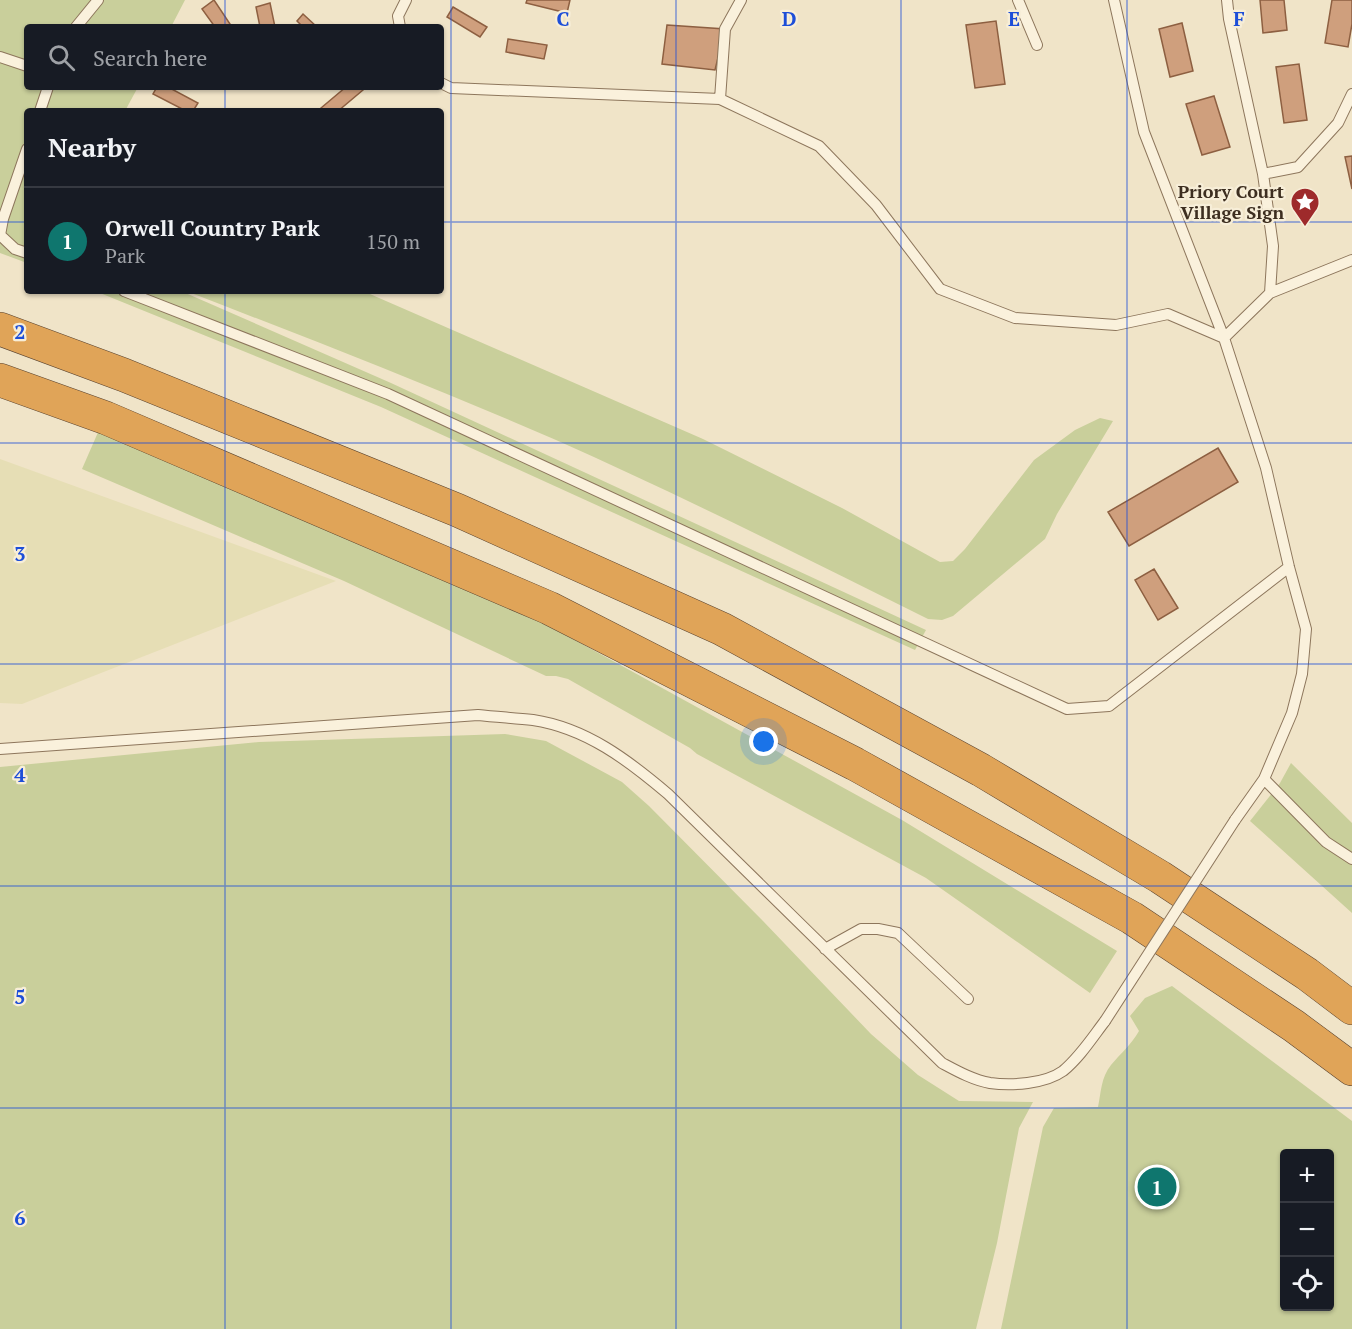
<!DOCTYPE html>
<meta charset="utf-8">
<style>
:root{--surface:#171b24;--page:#242831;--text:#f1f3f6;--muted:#9ea1a6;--line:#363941;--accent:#0f766e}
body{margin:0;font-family:"PT Serif",serif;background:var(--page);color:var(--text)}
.controls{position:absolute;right:18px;bottom:18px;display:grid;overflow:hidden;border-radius:6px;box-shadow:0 2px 4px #0004}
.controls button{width:54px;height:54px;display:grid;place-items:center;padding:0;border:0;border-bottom:2px solid var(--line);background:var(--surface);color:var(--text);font:30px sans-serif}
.you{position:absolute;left:764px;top:742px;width:21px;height:21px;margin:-15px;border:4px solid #fff;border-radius:50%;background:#1a73e8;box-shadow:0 0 0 9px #1a73e833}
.badge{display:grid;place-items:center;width:39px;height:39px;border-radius:50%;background:var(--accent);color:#fff;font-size:20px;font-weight:700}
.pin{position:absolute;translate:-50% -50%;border:3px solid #fff;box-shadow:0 2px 6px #0006}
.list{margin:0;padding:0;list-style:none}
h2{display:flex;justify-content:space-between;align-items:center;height:78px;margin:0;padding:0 24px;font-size:26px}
h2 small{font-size:20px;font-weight:400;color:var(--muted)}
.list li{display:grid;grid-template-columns:39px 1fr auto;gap:18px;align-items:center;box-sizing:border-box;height:108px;padding:0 24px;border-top:2px solid var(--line)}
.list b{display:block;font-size:22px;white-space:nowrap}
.list p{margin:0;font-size:20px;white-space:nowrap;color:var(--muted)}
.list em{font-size:20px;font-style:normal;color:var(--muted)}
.icon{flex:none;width:33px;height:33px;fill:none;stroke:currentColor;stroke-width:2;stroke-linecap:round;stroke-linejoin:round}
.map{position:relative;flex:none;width:1352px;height:1329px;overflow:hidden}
.search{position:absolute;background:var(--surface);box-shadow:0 2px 4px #0004;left:24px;top:24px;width:420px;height:66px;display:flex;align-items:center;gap:15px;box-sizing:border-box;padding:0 21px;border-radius:6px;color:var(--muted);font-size:22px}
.panel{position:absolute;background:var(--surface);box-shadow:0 2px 4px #0004;left:24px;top:108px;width:420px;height:186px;border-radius:6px}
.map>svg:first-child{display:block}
.farmland{fill:#e6deb5}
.green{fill:#c9cf9b;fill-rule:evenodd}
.building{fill:#cf9f7d;stroke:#8d5f41;stroke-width:1.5}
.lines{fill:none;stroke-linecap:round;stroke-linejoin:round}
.lane-casing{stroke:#8d765c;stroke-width:12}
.highway-casing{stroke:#5b4430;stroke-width:34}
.lane{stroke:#faf1dc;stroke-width:10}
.highway{stroke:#e0a458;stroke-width:33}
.lane-bridge-casing{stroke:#8d765c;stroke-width:12;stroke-linecap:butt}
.lane-bridge{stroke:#faf1dc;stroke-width:10}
.grid{fill:none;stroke:#1d4ed8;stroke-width:1.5;stroke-opacity:0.55}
.labels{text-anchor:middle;stroke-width:4.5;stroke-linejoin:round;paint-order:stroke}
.poi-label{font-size:18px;font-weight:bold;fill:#3d2e20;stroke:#f7eed8;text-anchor:end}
.grid-label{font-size:20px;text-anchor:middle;font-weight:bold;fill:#1d4ed8;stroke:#f7eed8;stroke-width:4.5;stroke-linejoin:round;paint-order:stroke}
</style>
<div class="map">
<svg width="1352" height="1329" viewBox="0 0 1352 1329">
<rect width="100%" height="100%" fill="#f0e4c8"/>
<path class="farmland" d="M0,459L336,581L22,704L0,703Z"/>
<path class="green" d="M0,0H185L171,27H27V87H138L125,111H27V263L0,253Z
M95,291H181L391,383L926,630L915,650L381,407Z
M186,291H363L703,439L842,508L940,562L953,561L965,549L1034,460L1075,430L1100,418L1113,421L1057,514L1045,539L953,616L942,620L928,619C805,558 682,496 556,440C434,387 310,339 186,291Z
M99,430L446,569L902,820L1117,951L1090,993L926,878L697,754L690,748L568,679L556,676H546L344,581L82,469Z
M505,734L546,741L622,782L649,806L763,921L871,1034L918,1075L959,1101L1033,1102L1019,1128L997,1243L976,1329H0V767L259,742Z
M1291,763L1352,823V913L1250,821L1280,783Z
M1172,986L1352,1121V1329H1001L1043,1127L1054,1108L1098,1107C1101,1093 1101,1077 1111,1065C1121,1053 1131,1045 1139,1031L1130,1016L1145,998ZM1284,1154H1330V1306H1284Z"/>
<path class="building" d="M214,0L232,27H215L202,9Z
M527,0H570L567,13L526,3Z
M1260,0H1284L1287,30L1263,33Z
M1332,0H1352V24L1348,47L1325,43Z
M270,3L275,27H260L256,7Z
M453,7L487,27L480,37L447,17Z
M303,14L317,27H303L297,21Z
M996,21L1005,84L975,88L966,25Z
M1182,23L1193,71L1170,77L1159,29Z
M667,25L725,29L715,70L662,64Z
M508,39L547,45L544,59L506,52Z
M1299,64L1307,120L1284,123L1276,67Z
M157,87H168L198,103L193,111H186L153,94Z
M346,87H360L363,90L338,111H324L321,108Z
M1214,96L1230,147L1202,155L1186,104Z
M1352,156V189L1345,157Z
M1218,448L1238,482L1129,546L1108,512Z
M1154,569L1178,608L1158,620L1135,580Z"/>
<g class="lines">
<g class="lane-casing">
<path id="lane" d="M1018,0L1037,45
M1114,0L1144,132L1224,338L1266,468L1289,567L1306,629L1302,674L1292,713L1264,779L1235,820
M76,27L98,0
M400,27L398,16L406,0
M0,57L27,66
M441,83L451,88L720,99L819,146L876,205L940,289L1015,318L1116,325L1168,314L1224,338
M720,99L725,29L741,0
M40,111L48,87
M27,149L3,219L0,235L15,249L27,253
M1263,174L1298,167L1338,123L1352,94
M124,291L388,394L1067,709L1109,706L1289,567
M1270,293L1352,260
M1224,338L1270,293L1273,246L1263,174L1229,19L1227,0
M0,749L478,715C496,717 514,718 533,720C586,728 628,760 668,794L942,1063C957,1071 973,1080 990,1083C1011,1086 1045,1084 1063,1071C1080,1057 1092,1038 1105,1021
M1264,779L1326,842L1352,859
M825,949L861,929H878L898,933L968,999"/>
</g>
<g class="highway-casing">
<path id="highway" d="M0,329L124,375L457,510L722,629L981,770L1160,877L1307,974L1352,1008
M0,380L106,418L549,608L855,764L1132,918L1294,1026L1352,1069"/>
</g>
<use href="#lane" class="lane"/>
<use href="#highway" class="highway"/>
<g class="lane-bridge-casing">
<path id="lane-bridge" d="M1105,1021L1235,820"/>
</g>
<use href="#lane-bridge" class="lane-bridge"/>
</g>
<path class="grid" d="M225,0V27M451,0V1329M676,0V1329M901,0V1329M1127,0V1329M225,87V111M0,222H27M441,222H1352M225,291V1329M0,443H1352M0,664H1352M0,886H1352M0,1108H1352"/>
<defs>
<g id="sight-pin" transform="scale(1.5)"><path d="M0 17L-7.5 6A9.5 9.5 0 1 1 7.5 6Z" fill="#9e2a2b" stroke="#f7eed8"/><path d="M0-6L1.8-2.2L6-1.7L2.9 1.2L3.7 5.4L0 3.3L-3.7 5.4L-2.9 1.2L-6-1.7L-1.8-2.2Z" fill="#fff"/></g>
</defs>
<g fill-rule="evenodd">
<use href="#sight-pin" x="1305" y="202"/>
</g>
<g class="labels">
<g class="poi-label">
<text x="1284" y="198">Priory Court<tspan x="1284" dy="21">Village Sign</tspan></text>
</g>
</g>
<g class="grid-label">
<text x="563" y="26">C</text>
<text x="789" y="26">D</text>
<text x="1014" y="26">E</text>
<text x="1239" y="26">F</text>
<text x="20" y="339">2</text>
<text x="20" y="561">3</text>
<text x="20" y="782">4</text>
<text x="20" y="1004">5</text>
<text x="20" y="1225">6</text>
</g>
</svg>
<div class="controls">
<button>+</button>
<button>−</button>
<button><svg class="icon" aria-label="locate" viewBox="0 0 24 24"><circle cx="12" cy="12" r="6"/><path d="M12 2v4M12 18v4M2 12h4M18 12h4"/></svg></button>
</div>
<div class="you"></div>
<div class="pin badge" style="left:1157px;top:1187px">1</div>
<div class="search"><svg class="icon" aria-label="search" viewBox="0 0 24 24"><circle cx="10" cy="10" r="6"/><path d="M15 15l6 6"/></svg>Search here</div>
<section class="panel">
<h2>Nearby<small></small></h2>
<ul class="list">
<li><span class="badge">1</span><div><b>Orwell Country Park</b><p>Park</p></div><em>150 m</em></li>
</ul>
</section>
</div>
